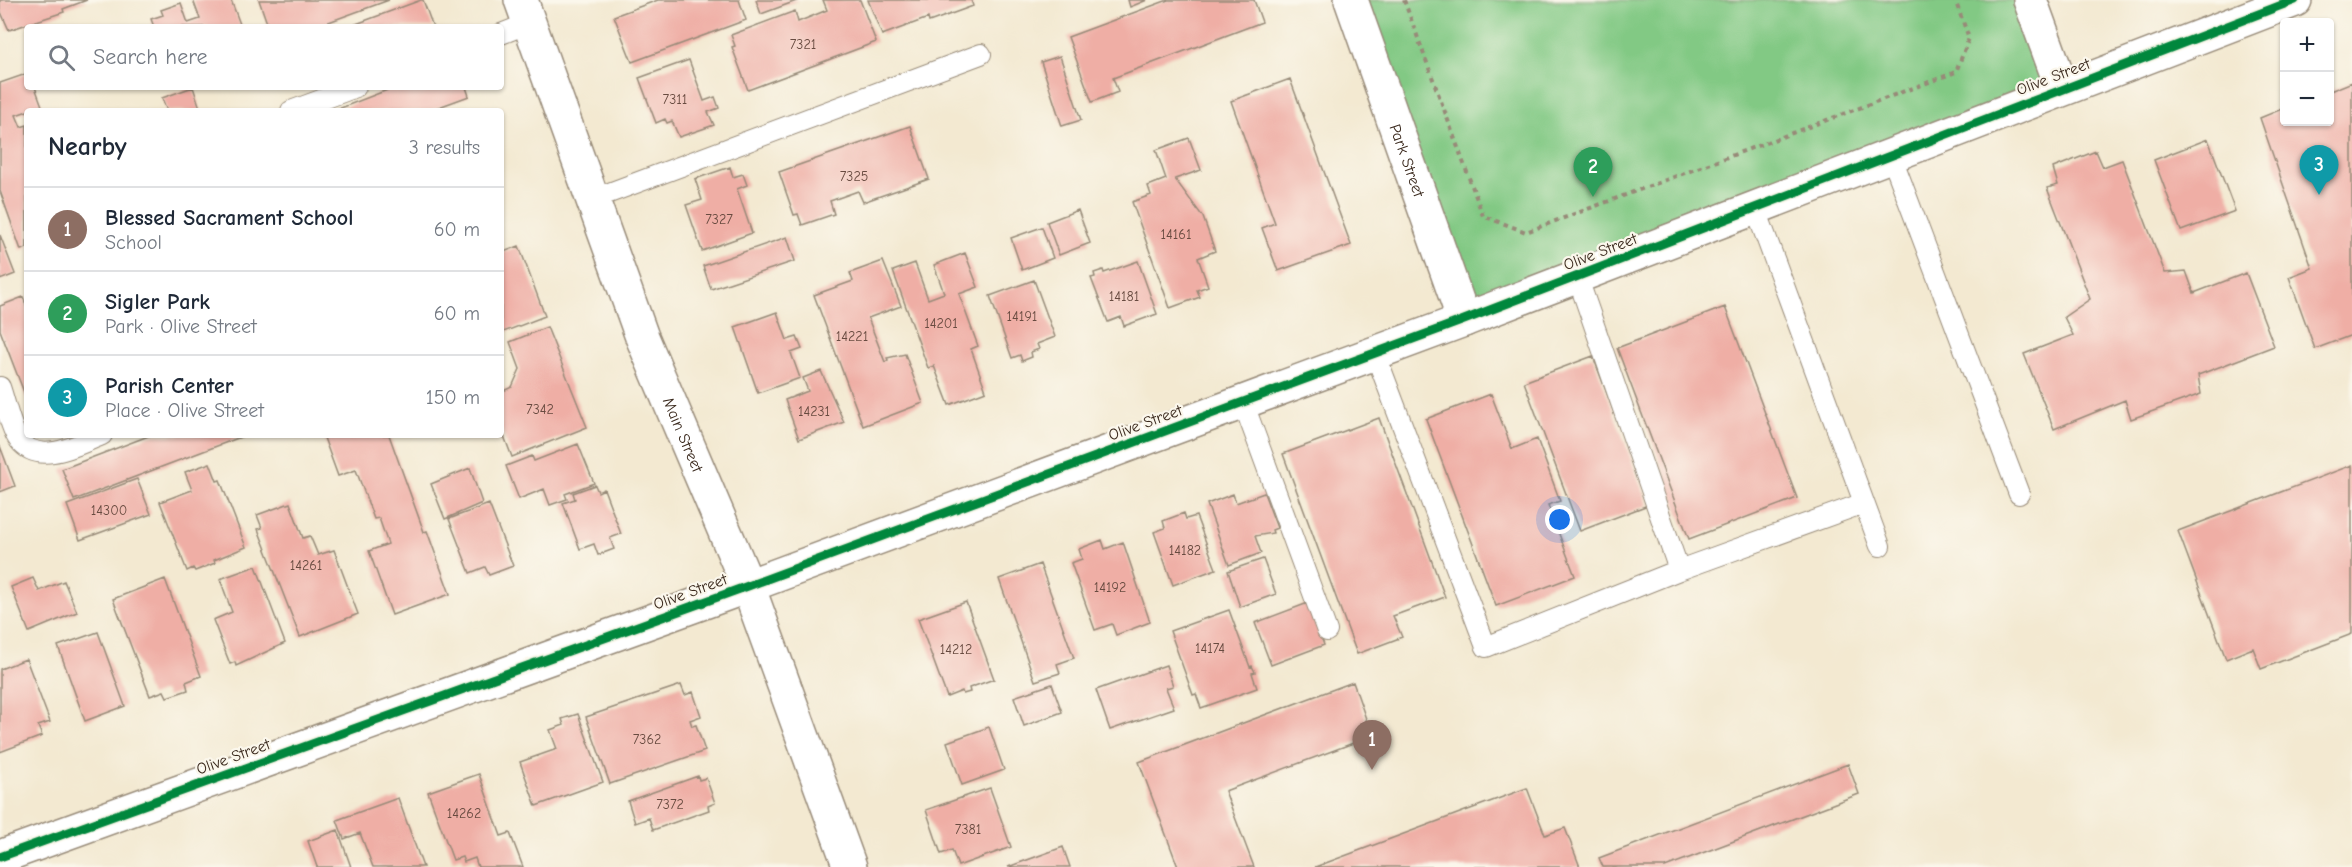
<!DOCTYPE html>
<meta charset="utf-8">
<style>
:root{--surface:#fff;--page:#f2f2f3;--text:#1f2937;--muted:#747a83;--line:#e0e1e3;--accent:#111827}
body{margin:0;font-family:"Comic Neue",sans-serif;background:var(--page);color:var(--text)}
.controls{position:absolute;right:18px;top:18px;display:grid;overflow:hidden;border-radius:6px;box-shadow:0 2px 4px #0004}
.controls button{width:54px;height:54px;display:grid;place-items:center;padding:0;border:0;border-bottom:2px solid var(--line);background:var(--surface);color:var(--text);font:30px sans-serif}
.you{position:absolute;left:1560px;top:520px;width:21px;height:21px;margin:-15px;border:4px solid #fff;border-radius:50%;background:#1a73e8;box-shadow:0 0 0 9px #1a73e833}
.badge{display:grid;place-items:center;width:39px;height:39px;border-radius:50%;background:var(--accent);color:#fff;font-size:20px;font-weight:700}
.pin{position:absolute;translate:-50% -50px;filter:drop-shadow(0 2px 3px #0008)}
.pin::after{content:'';position:absolute;top:32px;width:21px;height:18px;background:inherit;clip-path:polygon(0 0,100% 0,50% 100%)}
.list{margin:0;padding:0;list-style:none}
h2{display:flex;justify-content:space-between;align-items:center;height:78px;margin:0;padding:0 24px;font-size:26px}
h2 small{font-size:20px;font-weight:400;color:var(--muted)}
.list li{display:grid;grid-template-columns:39px 1fr auto;gap:18px;align-items:center;box-sizing:border-box;height:84px;padding:0 24px;border-top:2px solid var(--line)}
.list b{display:block;font-size:22px;white-space:nowrap}
.list p{margin:0;font-size:20px;white-space:nowrap;color:var(--muted)}
.list em{font-size:20px;font-style:normal;color:var(--muted)}
.icon{flex:none;width:33px;height:33px;fill:none;stroke:currentColor;stroke-width:2;stroke-linecap:round;stroke-linejoin:round}
.map{position:relative;flex:none;width:2352px;height:867px;overflow:hidden}
.search{position:absolute;background:var(--surface);box-shadow:0 2px 4px #0004;left:24px;top:24px;width:480px;height:66px;display:flex;align-items:center;gap:15px;box-sizing:border-box;padding:0 21px;border-radius:6px;color:var(--muted);font-size:22px}
.panel{position:absolute;background:var(--surface);box-shadow:0 2px 4px #0004;left:24px;top:108px;width:480px;height:330px;border-radius:6px}
.map>svg:first-child{display:block}
.green{fill:#82c984;stroke:#5e7a51;stroke-width:1.5}
.building{fill:#efaea5}
.lines{fill:none;stroke-linecap:round;stroke-linejoin:round}
.service-casing{stroke:#978a78;stroke-width:22}
.tertiary-casing{stroke:#978a78;stroke-width:36}
.path{stroke:#978a78;stroke-width:4;stroke-dasharray:4.5 4.5;stroke-linecap:butt}
.service{stroke:#fff;stroke-width:20}
.tertiary{stroke:#fff;stroke-width:33}
.cycleway-casing{stroke:#fbf7ec;stroke-width:13}
.cycleway{stroke:#00873e;stroke-width:9}
.labels{text-anchor:middle;stroke-width:4.5;stroke-linejoin:round;paint-order:stroke}
.number-label{font-size:14px;fill:#684b40}
.street-label{font-size:16px;fill:#3b2a1e;stroke:#fbf7ec}
</style>
<div class="map">
<svg width="2352" height="867" viewBox="0 0 2352 867">
<rect width="100%" height="100%" fill="#fbf7ec"/>
<filter id="ink" filterUnits="userSpaceOnUse"><feTurbulence type="fractalNoise" baseFrequency=".0167" numOctaves="2"/><feDisplacementMap in="SourceGraphic" scale="12" xChannelSelector="R" yChannelSelector="G"/><feConvolveMatrix kernelMatrix="1 2 1 2 8 2 1 2 1" color-interpolation-filters="sRGB"/></filter>
<filter id="wash" filterUnits="userSpaceOnUse"><feTurbulence type="fractalNoise" baseFrequency=".008" numOctaves="4" result="noise"/><feDisplacementMap in="SourceGraphic" scale="24" xChannelSelector="R" yChannelSelector="G"/><feGaussianBlur stdDeviation="1.35" result="paint"/><feColorMatrix in="noise" values="0 0 0 0 0 0 0 0 0 0 0 0 0 0 0 0 0 1.4 0 .05"/><feComposite in="paint" operator="in"/></filter>
<g filter="url(#wash)">
<rect width="100%" height="100%" fill="#f3e9d1"/>
<path class="green" d="M1355,0H2018L2049,84L1469,311Z"/>
<g id="blocks">
<path class="building" d="M0,0H87L63,9L64,12L9,30L0,10Z
M193,0H231L241,27H154L151,19L163,15L161,10L181,3L188,23L200,19Z
M259,0H389L315,27H273L268,26Z
M423,0L433,27H348L421,0Z
M658,0H739L746,20L632,62L614,16Z
M756,0H799L761,14Z
M823,0H860L876,42L748,90L732,47L735,46L731,35L795,11L798,22L827,10Z
M868,0H971L973,6L929,22L928,18L882,35Z
M1128,0H1147L1130,7Z
M1168,0H1254L1262,22L1113,78L1118,92L1092,102L1068,37Z
M1060,56L1081,120L1062,126L1041,62Z
M689,60L704,101L715,97L719,108L708,112L714,125L679,137L672,121L667,123L665,119L656,123L639,78Z
M26,74L27,87H35L42,106L16,115L21,127L27,125V248L21,250L0,191V83Z
M1290,79L1351,245L1278,271L1262,228L1275,223L1231,101Z
M2352,82V335L2315,349L2289,277L2312,268L2260,118L2284,108V122H2330V91Z
M193,87L201,111H167L162,98Z
M395,87H466L469,96L428,111H333Z
M910,126L929,179L863,202L858,191L830,201L834,214L802,225L798,214L794,215L779,172Z
M1189,138L1201,170L1175,179L1203,217L1215,251L1198,258L1208,286L1197,290L1200,297L1170,308L1132,202L1151,195L1148,186L1166,179L1156,150Z
M2208,139L2235,211L2181,231L2154,160Z
M2096,151L2103,167L2122,160L2165,273L2186,271L2194,293L2246,273L2274,346L2198,375L2201,394L2131,419L2125,400L2054,429L2024,354L2073,335L2064,317L2090,299L2047,188L2058,185L2053,168Z
M730,167L733,177L743,174L747,185L737,189L752,233L702,251L686,205L702,200L695,179Z
M1078,210L1090,243L1059,255L1047,222Z
M1042,227L1053,258L1022,270L1011,238Z
M0,235L15,274L0,280Z
M787,237L795,261L711,289L703,266Z
M519,246L545,316L501,333V253Z
M965,253L978,287L959,294L978,346L971,349L986,391L949,405L934,366L928,368L893,271L915,263L928,299L944,293L934,265Z
M883,261L901,306L868,318L885,362L888,360L887,358L905,354L923,403L863,426L814,295L853,281L850,273Z
M1138,261L1157,314L1124,326L1121,317L1108,322L1091,278L1095,277L1094,273L1103,270L1104,273Z
M1034,280L1055,337L1037,344L1039,349L1031,352L1032,357L1022,361L1020,355L1012,358L990,296Z
M23,297L27,307V400L0,330V306Z
M1725,307L1797,498L1689,539L1617,348Z
M777,312L787,340L797,337L802,349L791,353L800,378L758,393L735,327Z
M547,327L587,427L512,457L501,428V392L512,387L520,369L510,342Z
M1593,356L1648,505L1580,531L1524,382Z
M821,371L844,422L799,439L785,400L808,391L803,378Z
M1491,394L1512,449L1537,439L1560,501L1548,505L1575,576L1496,606L1426,419Z
M1379,418L1445,597L1393,616L1402,637L1357,654L1283,454Z
M151,435H246L74,500L62,469Z
M323,435H389L424,532L427,531L450,594L392,615L369,551L388,544L379,518L374,519L356,470L338,476Z
M578,444L594,483L565,494L567,499L550,505L544,489L519,499L506,466L532,456L534,461Z
M0,446L15,486L0,492Z
M210,463L217,481L220,480L246,547L214,560L215,563L195,571L193,568L187,571L160,502L192,490L185,472Z
M2352,465V634L2261,669L2253,648L2226,659L2178,531Z
M470,468L482,503L445,519L431,484Z
M137,479L151,514L80,540L67,505Z
M595,485L598,492L604,489L621,534L610,538L614,549L598,555L594,544L580,549L563,503L575,499L573,493Z
M1264,493L1277,528L1272,530L1273,533L1255,536L1261,553L1229,565L1207,504L1233,494L1236,503Z
M290,503L303,538L310,536L318,555L334,550L358,614L300,637L258,529L262,528L257,515Z
M489,504L513,566L489,575L485,567L470,573L449,519Z
M1184,513L1186,519L1196,516L1216,569L1173,585L1154,532L1165,528L1163,521Z
M1102,540L1105,549L1123,542L1150,622L1116,635L1112,624L1095,630L1071,563L1082,559L1079,549Z
M1263,559L1276,594L1240,607L1228,571Z
M1040,564L1074,658L1057,664L1060,673L1035,681L999,579Z
M256,566L285,643L236,666L235,662L230,664L213,620L232,612L220,579Z
M33,578L39,591L64,581L77,612L29,632L11,587Z
M165,579L201,676L186,682L188,690L167,697L164,691L150,696L113,599Z
M966,602L994,679L969,688L970,692L963,694L962,691L947,697L918,619Z
M1308,603L1324,645L1271,665L1255,623Z
M1229,610L1250,667L1252,666L1255,672L1252,673L1257,688L1201,708L1196,694L1193,695L1170,631Z
M98,632L125,706L85,721L58,646Z
M26,659L50,722L38,726L42,736L0,752V669Z
M1166,665L1173,686L1166,688L1174,708L1110,730L1096,690Z
M1353,682L1372,736L1225,791L1254,867H1178L1139,762Z
M1052,684L1062,712L1024,726L1014,697Z
M681,685L685,695L693,692L701,716L690,720L692,726L696,725L705,751L610,784L586,717Z
M578,714L603,782L536,806L520,762L557,749L550,730L564,725L562,719Z
M989,727L1004,770L962,785L947,742Z
M1848,764L1859,794L1665,867H1603L1599,858Z
M479,774L501,836L510,833L523,867H478L475,858L464,862L462,857L453,860L428,792Z
M698,776L699,780L706,778L715,803L708,806L709,810L653,830L649,818L635,823L628,801Z
M990,788L1011,847L958,866L952,850L941,854L926,810Z
M1527,788L1545,835L1565,828L1580,867H1315Z
M398,798L423,867H373L360,833L344,839L337,820Z
M338,830L351,867H317L308,841Z
M1063,847L1070,867H1008Z"/>
</g>
</g>
<g filter="url(#ink)">
<use href="#blocks" fill-opacity="0" stroke="#978a78" stroke-width="1.5"/>
<g class="lines">
<g class="service-casing">
<path id="service" d="M501,34L529,23
M291,111L356,87
M1891,155L2019,494
M593,199L981,54
M1755,207L1880,546
M1577,276L1679,570L1864,503
M1375,353L1486,647L1679,570
M0,387C5,401 11,430 19,440C39,467 79,444 102,435
M1243,402L1327,631"/>
</g>
<g class="tertiary-casing">
<g id="tertiary">
<path id="s1" d="M521,0L642,337L748,586L850,867"/>
<path id="s2" d="M1351,0L1464,320"/>
<path d="M2030,0L2062,88"/>
<path d="M0,857L748,586L1464,320L2295,0"/>
</g>
</g>
<path class="path" d="M1404,0L1483,216L1526,232L1956,72L1969,38L1955,0"/>
<use href="#service" class="service"/>
<use href="#tertiary" class="tertiary"/>
<g class="cycleway-casing">
<path id="cycleway" d="M0,857L748,586L1464,320L2295,0"/>
</g>
<use href="#cycleway" class="cycleway"/>
</g>
</g>
<g class="labels">
<g class="number-label">
<text x="803" y="49">7321</text>
<text x="675" y="104">7311</text>
<text x="854" y="181">7325</text>
<text x="719" y="224">7327</text>
<text x="1176" y="239">14161</text>
<text x="1124" y="301">14181</text>
<text x="1022" y="321">14191</text>
<text x="941" y="328">14201</text>
<text x="852" y="341">14221</text>
<text x="540" y="414">7342</text>
<text x="814" y="416">14231</text>
<text x="109" y="515">14300</text>
<text x="1185" y="555">14182</text>
<text x="306" y="570">14261</text>
<text x="1110" y="592">14192</text>
<text x="1210" y="653">14174</text>
<text x="956" y="654">14212</text>
<text x="647" y="744">7362</text>
<text x="670" y="809">7372</text>
<text x="464" y="818">14262</text>
<text x="968" y="834">7381</text>
</g>
<g class="street-label">
<text transform="translate(2053 76) rotate(-21)" y="6">Olive Street</text>
<text dy="6" stroke="none"><textPath href="#s2" startOffset="170">Park Street</textPath></text>
<text transform="translate(1600 251) rotate(-21)" y="6">Olive Street</text>
<text transform="translate(1145 422) rotate(-20)" y="6">Olive Street</text>
<text dy="6" stroke="none"><textPath href="#s1" startOffset="464">Main Street</textPath></text>
<text transform="translate(690 591) rotate(-20)" y="6">Olive Street</text>
<text transform="translate(233 756) rotate(-20)" y="6">Olive Street</text>
</g>
</g>
</svg>
<div class="controls">
<button>+</button>
<button>−</button>
</div>
<div class="you"></div>
<div class="pin badge" style="left:1372px;top:770px;background:#8d6e63">1</div>
<div class="pin badge" style="left:1593px;top:197px;background:#2e9e5b">2</div>
<div class="pin badge" style="left:2319px;top:195px;background:#0f9aa8">3</div>
<div class="search"><svg class="icon" aria-label="search" viewBox="0 0 24 24"><circle cx="10" cy="10" r="6"/><path d="M15 15l6 6"/></svg>Search here</div>
<section class="panel">
<h2>Nearby<small>3 results</small></h2>
<ul class="list">
<li><span class="badge" style="background:#8d6e63">1</span><div><b>Blessed Sacrament School</b><p>School</p></div><em>60 m</em></li>
<li><span class="badge" style="background:#2e9e5b">2</span><div><b>Sigler Park</b><p>Park · Olive Street</p></div><em>60 m</em></li>
<li><span class="badge" style="background:#0f9aa8">3</span><div><b>Parish Center</b><p>Place · Olive Street</p></div><em>150 m</em></li>
</ul>
</section>
</div>
